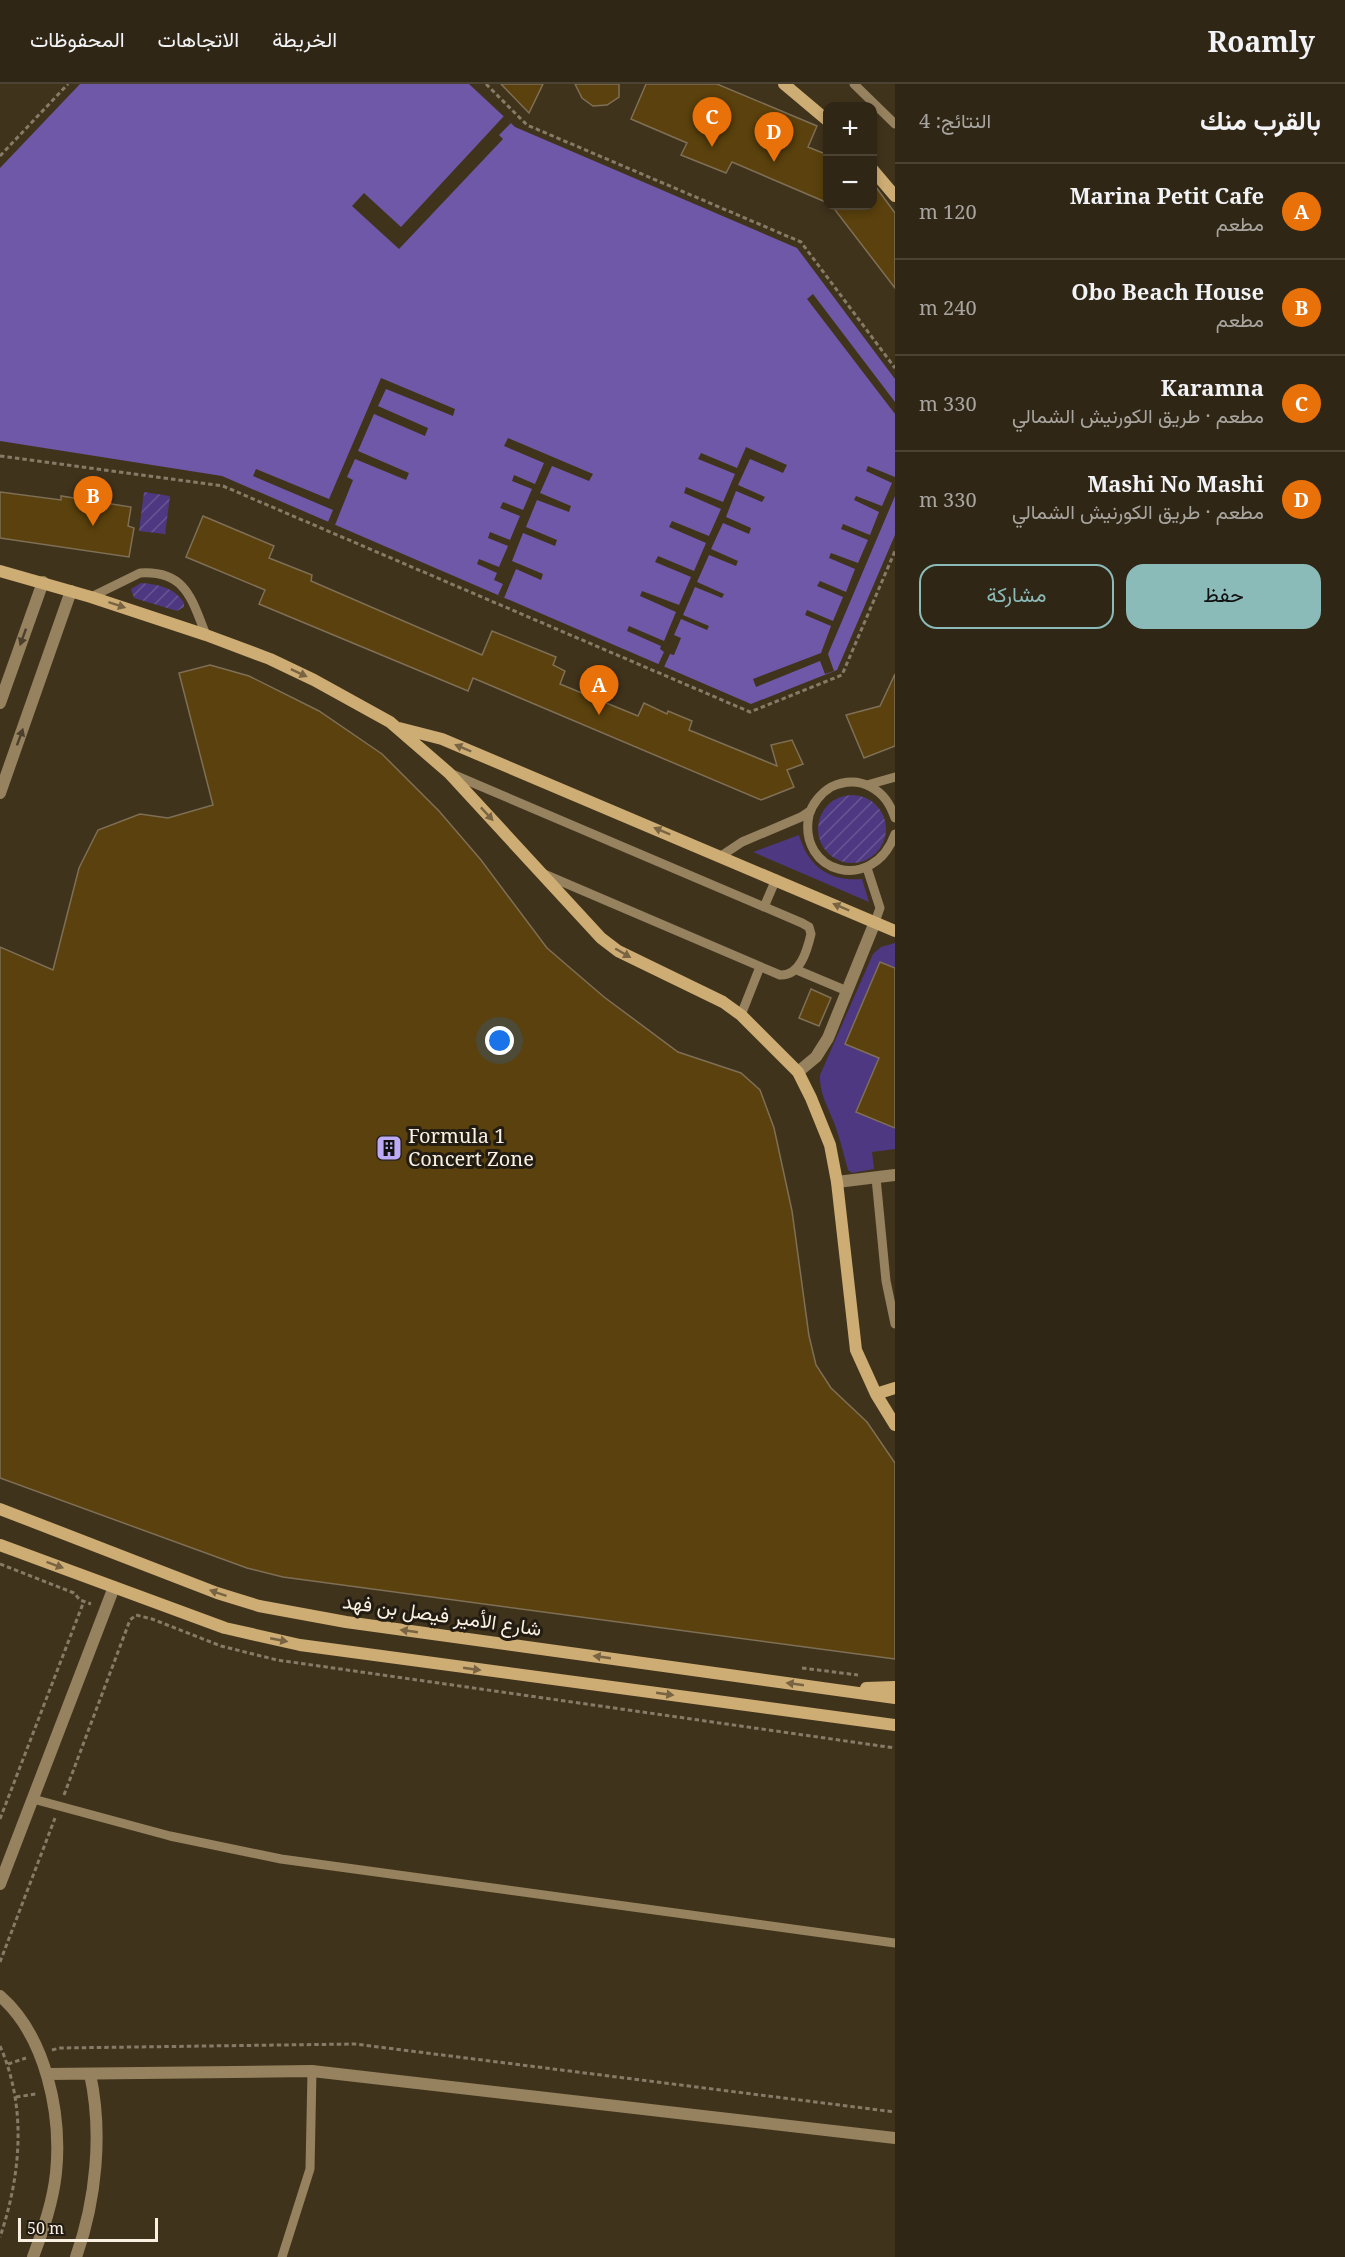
<!DOCTYPE html>
<html lang="ar">
<meta charset="utf-8">
<style>
:root{--surface:#302615;--page:#382e1e;--text:#f1f3f6;--muted:#a8a5a0;--line:#4b4334;--accent:#8bbbb9}
body{margin:0;font-family:"Noto Serif",Vazirmatn,serif;background:var(--page);color:var(--text);direction:rtl}
.controls{position:absolute;right:18px;top:18px;display:grid;overflow:hidden;border-radius:12px;box-shadow:0 3px 9px #0003}
.controls button{width:54px;height:54px;display:grid;place-items:center;padding:0;border:0;border-bottom:2px solid var(--line);background:var(--surface);color:var(--text);font:30px sans-serif}
.scale{position:absolute;left:18px;bottom:15px;width:140px;box-sizing:border-box;padding-left:6px;border:3px solid #faf1e3;border-top:0;font-size:16px;line-height:21px;white-space:nowrap;color:#faf1e3;-webkit-text-stroke:4px #221c12;paint-order:stroke}
.you{position:absolute;left:500px;top:957px;width:21px;height:21px;margin:-15px;border:4px solid #fff;border-radius:50%;background:#1a73e8;box-shadow:0 0 0 9px #1a73e833}
.badge{display:grid;place-items:center;width:39px;height:39px;border-radius:50%;background:var(--accent);color:#fff;font-size:20px;font-weight:700}
.pin{position:absolute;translate:-50% -50px;filter:drop-shadow(0 2px 3px #0008)}
.pin::after{content:'';position:absolute;top:32px;width:21px;height:18px;background:inherit;clip-path:polygon(0 0,100% 0,50% 100%)}
.list{margin:0;padding:0;list-style:none}
h2{display:flex;justify-content:space-between;align-items:center;height:78px;margin:0;padding:0 24px;font-size:26px}
h2 small{font-size:20px;font-weight:400;color:var(--muted)}
.list li{display:grid;grid-template-columns:39px 1fr auto;gap:18px;align-items:center;box-sizing:border-box;height:96px;padding:0 24px;border-top:2px solid var(--line)}
.list b{display:block;font-size:22px;white-space:nowrap}
.list p{margin:0;font-size:20px;white-space:nowrap;color:var(--muted)}
.list em{font-size:20px;font-style:normal;color:var(--muted)}
.actions{display:flex;gap:12px;padding:18px 24px}
.actions a{flex:1;padding:14px 0;border:2px solid var(--accent);border-radius:18px;text-align:center;font-size:21px;color:var(--accent)}
.actions .main{background:var(--accent);color:#111}
.map{position:relative;flex:none;width:895px;height:2173px;overflow:hidden;direction:ltr}
header{display:flex;align-items:center;gap:36px;box-sizing:border-box;height:84px;padding:0 30px;background:var(--surface);border-bottom:2px solid var(--line)}
header strong{font-size:28px}
nav{display:flex;gap:33px;margin-inline-start:auto;font-size:21px}
main{display:flex}
aside{flex:1;background:var(--surface)}
.map>svg:first-child{display:block}
.grass{fill:#4e3881}
.garden{fill:url(#garden-furrows)}
.water{fill:#6f58a8}
.pier{fill:#40331c}
.building{fill:#5a410d;stroke:#7e6f56;stroke-width:1.5}
.lines{fill:none;stroke-linecap:round;stroke-linejoin:round}
.path{stroke:#867b67;stroke-width:3;stroke-dasharray:4.5 3;stroke-linecap:butt}
.lane{stroke:#96825f;stroke-width:9}
.street{stroke:#96825f;stroke-width:12}
.secondary{stroke:#cead74;stroke-width:12}
.oneway{fill:#786443}
.oneway2{fill:#4b402d}
.labels{text-anchor:middle;stroke-width:6;stroke-linejoin:round;paint-order:stroke}
.poi-label{font-size:20px;fill:#faf1e3;stroke:#221c12;text-anchor:start}
.street-label{font-size:20px;fill:#faf1e3;stroke:#221c12}
</style>
<header>
<strong>Roamly</strong>
<nav><a>الخريطة</a><a>الاتجاهات</a><a>المحفوظات</a></nav>
</header>
<main>
<aside>
<h2>بالقرب منك<small>النتائج: 4</small></h2>
<ul class="list">
<li><span class="badge" style="background:#e8710a">A</span><div><b>Marina Petit Cafe</b><p>مطعم</p></div><em>120 m</em></li>
<li><span class="badge" style="background:#e8710a">B</span><div><b>Obo Beach House</b><p>مطعم</p></div><em>240 m</em></li>
<li><span class="badge" style="background:#e8710a">C</span><div><b>Karamna</b><p>مطعم · طريق الكورنيش الشمالي</p></div><em>330 m</em></li>
<li><span class="badge" style="background:#e8710a">D</span><div><b>Mashi No Mashi</b><p>مطعم · طريق الكورنيش الشمالي</p></div><em>330 m</em></li>
</ul>
<div class="actions"><a class="main">حفظ</a><a>مشاركة</a></div>
</aside>
<div class="map">
<svg width="895" height="2173" viewBox="0 0 895 2173">
<defs>
<pattern id="garden-furrows" width="10" height="10" patternUnits="userSpaceOnUse" patternTransform="scale(1.5)"><rect width="10" height="10" fill="#4e3881"/><path d="M-1 1l2-2M0 10L10 0M9 11l2-2" fill="none" stroke="#685593"/></pattern>
</defs>
<rect width="100%" height="100%" fill="#40331c"/>
<path class="grass" d="M799,751C808,782 829,798 862,795L869,818L753,768Z
M895,859V1065L872,1068L874,1085L852,1089L848,1086C844,1072 841,1058 836,1044C830,1026 819,1011 820,991L873,870L881,863Z"/>
<path class="garden" d="M144,408L170,412L165,450L139,447Z
M141,499C157,500 176,504 184,519V523L177,527L134,514L131,505Z
M818 745a34 34 0 1 1 68 0a34 34 0 1 1-68 0Z"/>
<path class="water" d="M80,0H469L515,43L797,164L895,295V451L837,586L751,620L222,392L0,357V84Z"/>
<path class="pier" d="M504,32L511,39L499,51L503,55L399,165L352,122L364,109L401,143Z
M813,210L895,318V330L807,215Z
M381,294L455,325L453,332L386,305L378,322L428,344L425,352L374,330L358,367L409,389L406,396L355,375L347,393L353,396L335,441L328,438L333,426L253,392L256,385L329,415Z
M508,354L593,390L589,397L552,382L540,409L571,422L569,428L537,416L526,443L557,456L555,462L523,449L512,477L543,490L541,496L516,485L504,514L498,511L503,500L494,496L497,489L477,480L479,475L499,483L508,462L488,454L490,448L510,456L520,432L500,424L503,418L523,426L532,405L512,397L514,391L535,400L544,379L504,362Z
M746,363L787,381L783,389L750,375L738,401L765,413L762,418L736,407L726,433L751,444L749,450L723,439L711,465L738,477L736,482L709,471L697,498L724,510L722,514L695,503L683,531L709,542L707,546L681,535L674,551L681,554L674,571L670,570L664,583L658,581L664,568L660,565L661,562L627,547L629,542L664,557L676,528L640,512L642,507L679,521L691,493L655,478L658,472L694,487L706,459L669,443L672,437L709,452L721,425L684,409L686,403L723,418L735,390L698,375L701,369L737,384Z
M868,382L895,393V412L828,570L834,587L825,590L820,577L756,603L753,595L821,569L831,542L805,531L807,526L833,537L843,513L817,502L820,497L846,508L855,485L829,474L831,469L858,479L868,456L841,445L843,440L870,451L879,428L854,416L856,412L882,422L892,399L866,387Z"/>
<path class="building" d="M501,0H543L529,29Z
M575,0H619V13L607,21L593,22L582,14Z
M646,0H717L817,42L808,63L828,71V119L732,78L726,89L681,71L687,59L631,35Z
M873,99L895,129V204L832,122H873Z
M0,408L61,416V412L131,423L128,442L134,444L129,473L0,454Z
M203,432L274,462L269,474L312,491L311,497L482,571L492,547L556,573L553,581L565,587L560,600L638,632L644,619L667,630L668,627L692,637L689,646L777,682L771,661L792,656L803,680L787,686L794,703L761,716L473,594L468,607L259,520L265,506L186,473Z
M210,581L249,592L319,627L382,670L439,727L481,776L547,864L604,913L678,968L741,989L760,1006L774,1044L792,1127L809,1252L816,1281L831,1304L867,1338L895,1379V1575L283,1493L247,1484L0,1394V863L53,886L79,784L98,746L140,730L168,734L213,721L179,589Z
M895,590V662L864,674L846,631L880,622Z
M880,878L895,884V1044L856,1028L879,974L845,960Z
M811,905L831,914L819,942L799,934Z"/>
<g class="lines">
<path class="path" d="M486,0L527,41L801,158L895,284
M0,72L68,0
M0,372L223,402L750,628L842,591L895,467
M0,1480L74,1509L80,1516L91,1520
M802,1584L858,1591
M64,1711L130,1536L136,1531L152,1535L221,1562L277,1576L895,1664
M0,1735L84,1517
M0,1878L55,1734
M0,1962C27,2023 21,2091 0,2153
M52,1966L60,1964L355,1960L895,2028
M8,1980L26,1974
M16,2013L36,2010"/>
<path class="lane" d="M854,0L895,40
M91,513L140,489C186,486 192,516 206,551
M452,690L802,839L809,843L811,850C807,867 800,892 780,891L544,790
M867,701L895,693
M895,734C890,720 884,710 871,703C858,696 844,697 831,703C821,709 812,720 809,731C797,789 873,811 895,750
M721,772L742,758L801,733L810,727
M867,784L880,824L875,838
M764,823L776,795
M797,886L847,907
M741,931L760,883
M876,1094L886,1197L895,1240
M33,1715L170,1752L281,1775L895,1859
M282,2173L310,2085L312,1987"/>
<path class="street" d="M0,619L43,498
M0,709L71,507
M798,988L816,973L828,954L875,838
M837,1098L895,1091
M0,1800L114,1503
M0,1912C46,1952 62,2030 56,2089C53,2118 43,2146 33,2173
M48,1990L312,1987L895,2054
M76,2173C96,2117 103,2049 90,1990"/>
<path class="secondary" d="M784,0L828,37
M872,85L895,112
M0,487L91,513L206,551L270,575L314,596L390,638L449,689L601,854L618,867L723,918L741,931L798,988L811,1014L830,1061L837,1098L856,1266L876,1310L895,1341
M399,644L442,655L895,847
M876,1310L895,1304
M0,1425L217,1509L259,1522L346,1538L895,1614
M0,1461L225,1544L300,1561L895,1641
M866,1604L895,1603"/>
</g>
<defs><path id="oneway-solid" d="M-6-.8H1V-3.2L6.5 0L1 3.2V.8H-6Z" transform="scale(1.5)"/></defs>
<g class="oneway">
<use href="#oneway-solid" transform="translate(117 521) rotate(18)"/>
<use href="#oneway-solid" transform="translate(299 589) rotate(25)"/>
<use href="#oneway-solid" transform="translate(463 664) rotate(-157)"/>
<use href="#oneway-solid" transform="translate(487 730) rotate(47)"/>
<use href="#oneway-solid" transform="translate(662 747) rotate(-157)"/>
<use href="#oneway-solid" transform="translate(841 823) rotate(-157)"/>
<use href="#oneway-solid" transform="translate(623 869) rotate(30)"/>
<use href="#oneway-solid" transform="translate(55 1481) rotate(20)"/>
<use href="#oneway-solid" transform="translate(218 1509) rotate(-161)"/>
<use href="#oneway-solid" transform="translate(409 1547) rotate(-172)"/>
<use href="#oneway-solid" transform="translate(279 1556) rotate(11)"/>
<use href="#oneway-solid" transform="translate(602 1573) rotate(-172)"/>
<use href="#oneway-solid" transform="translate(472 1585) rotate(8)"/>
<use href="#oneway-solid" transform="translate(795 1600) rotate(-172)"/>
<use href="#oneway-solid" transform="translate(665 1610) rotate(8)"/>
</g>
<g class="oneway2">
<use href="#oneway-solid" transform="translate(23 553) rotate(110)"/>
<use href="#oneway-solid" transform="translate(20 653) rotate(-70)"/>
</g>
<defs>
<g id="building-square" transform="scale(1.35)"><rect x="-9" y="-9" width="18" height="18" rx="4" fill="#bcaaf6" stroke="#221c12"/><path d="M-4-6H4V6H1V3H-1V6H-4ZM-2.5-4.3h1.7v1.8h-1.7ZM.8-4.3h1.7v1.8H.8ZM-2.5-1h1.7V.8h-1.7ZM.8-1h1.7V.8H.8Z" fill="#111"/></g>
</defs>
<g fill-rule="evenodd">
<use href="#building-square" x="389" y="1064"/>
</g>
<g class="labels">
<g class="poi-label">
<text x="408" y="1059">Formula 1<tspan x="408" dy="23">Concert Zone</tspan></text>
</g>
<g class="street-label">
<text transform="translate(442 1531) rotate(8)" y="7">شارع الأمير فيصل بن فهد</text>
</g>
</g>
</svg>
<div class="controls">
<button>+</button>
<button>−</button>
</div>
<div class="scale">50 m</div>
<div class="you"></div>
<div class="pin badge" style="left:599px;top:631px;background:#e8710a">A</div>
<div class="pin badge" style="left:93px;top:442px;background:#e8710a">B</div>
<div class="pin badge" style="left:712px;top:63px;background:#e8710a">C</div>
<div class="pin badge" style="left:774px;top:78px;background:#e8710a">D</div>
</div>
</main>
